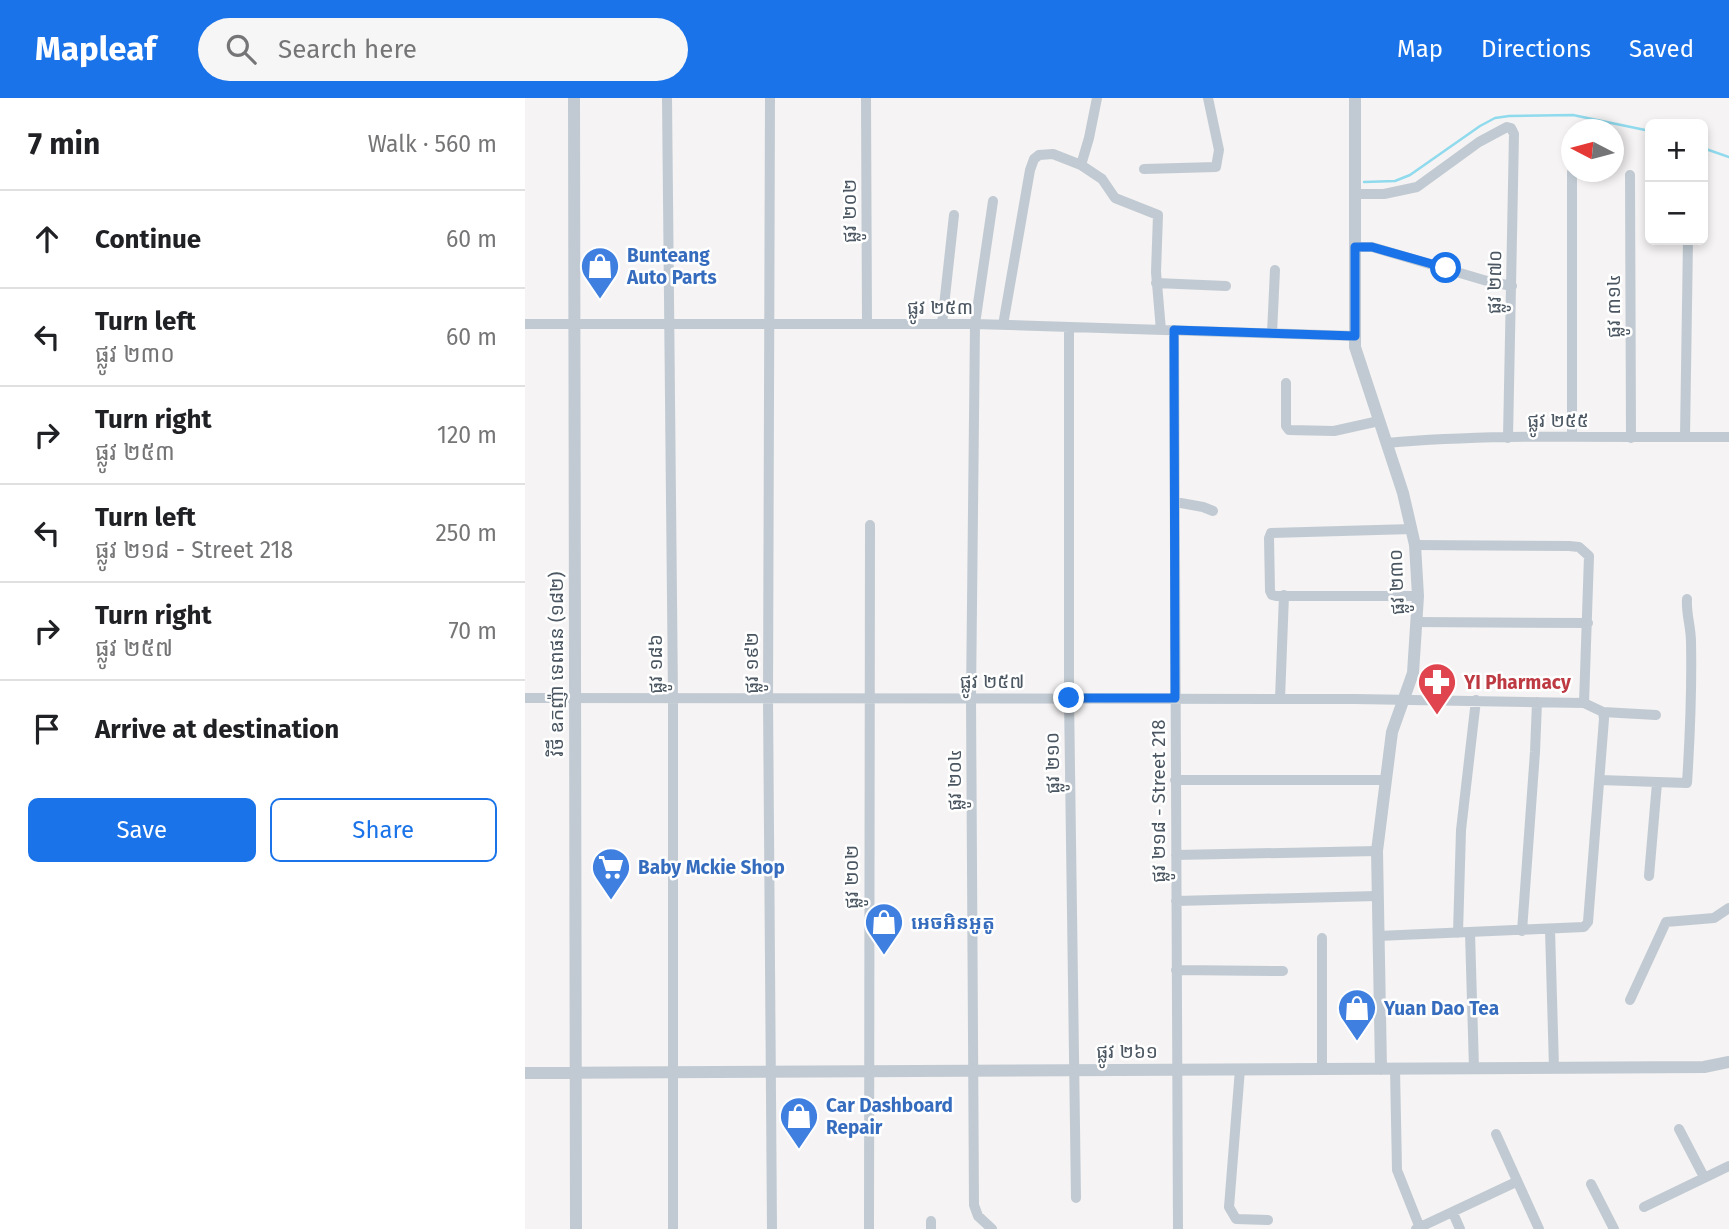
<!DOCTYPE html>
<meta charset="utf-8">
<style>
:root{--surface:#fff;--page:#f6f6f6;--text:#202124;--muted:#757577;--line:#e0e0e0;--accent:#1a73e8}
body{margin:0;font-family:"Fira Sans","Noto Sans Khmer",sans-serif;background:var(--page);color:var(--text)}
.controls{position:absolute;right:21px;top:21px;display:grid;overflow:hidden;border-radius:10px;box-shadow:0 4px 10px #0003}
.controls button{width:63px;height:63px;display:grid;place-items:center;padding:0;border:0;border-bottom:2px solid var(--line);background:var(--surface);color:var(--text);font:35px sans-serif}
.compass{position:absolute;left:1036px;top:21px;width:63px;height:63px;border-radius:50%;background:var(--surface);box-shadow:0 4px 10px #0003;rotate:276deg}
.stop{position:absolute;width:21px;height:21px;margin:-16px;border:5px solid #1a73e8;border-radius:50%;background:#fff}
.stop.end{background:#1a73e8;border-color:#fff;box-shadow:0 2px 7px #0008}
.list{margin:0;padding:0;list-style:none}
h2{display:flex;justify-content:space-between;align-items:center;height:91px;margin:0;padding:0 28px;font-size:30px}
h2 small{font-size:23px;font-weight:400;color:var(--muted)}
.list li{display:grid;grid-template-columns:46px 1fr auto;gap:21px;align-items:center;box-sizing:border-box;height:98px;padding:0 28px;border-top:2px solid var(--line)}
.list b{display:block;font-size:26px;white-space:nowrap}
.list p{margin:0;font-size:23px;white-space:nowrap;color:var(--muted)}
.list em{font-size:23px;font-style:normal;color:var(--muted)}
.actions{display:flex;gap:14px;padding:21px 28px}
.actions a{flex:1;padding:16px 0;border:2px solid var(--accent);border-radius:10px;text-align:center;font-size:24px;color:var(--accent)}
.actions .main{background:var(--accent);color:#fff}
.icon{flex:none;width:38px;height:38px;fill:none;stroke:currentColor;stroke-width:2;stroke-linecap:round;stroke-linejoin:round}
.map{position:relative;flex:none;width:1204px;height:1131px;overflow:hidden}
header{display:flex;align-items:center;gap:42px;box-sizing:border-box;height:98px;padding:0 35px;background:var(--accent);color:#fff}
header strong{font-size:33px}
nav{display:flex;gap:38px;margin-inline-start:auto;font-size:24px}
.search{width:490px;height:63px;background:var(--page);display:flex;align-items:center;gap:18px;box-sizing:border-box;padding:0 24px;border-radius:38px;color:var(--muted);font-size:26px}
main{display:flex}
aside{flex:1;background:var(--surface)}
.map>svg:first-child{display:block}
.lines{fill:none;stroke-linecap:round;stroke-linejoin:round}
.stream{stroke:#90daee;stroke-width:2.5}
.minor{stroke:#c1cad2;stroke-width:10}
.tertiary{stroke:#c1cad2;stroke-width:12}
.route{stroke:#1a73e8;stroke-width:9}
.labels{text-anchor:middle;stroke-width:5;stroke-linejoin:round;paint-order:stroke}
.street-label{font-size:19px;fill:#4a5661;stroke:#fff}
.shop-label{font-size:19px;font-weight:bold;fill:#366cbe;stroke:#fff;text-anchor:start}
.health-label{font-size:19px;font-weight:bold;fill:#be3a42;stroke:#fff;text-anchor:start}
</style>
<header>
<strong>Mapleaf</strong>
<div class="search"><svg class="icon" aria-label="search" viewBox="0 0 24 24"><circle cx="10" cy="10" r="6"/><path d="M15 15l6 6"/></svg>Search here</div>
<nav><a>Map</a><a>Directions</a><a>Saved</a></nav>
</header>
<main>
<aside>
<h2>7 min<small>Walk · 560 m</small></h2>
<ul class="list">
<li><svg class="icon" aria-label="ahead" viewBox="0 0 24 24"><path d="M12 20V5M6 11l6-6 6 6"/></svg><div><b>Continue</b></div><em>60 m</em></li>
<li><svg class="icon" aria-label="left" viewBox="0 0 24 24"><path d="M17 20v-9H6M10 6l-5 5 5 5"/></svg><div><b>Turn left</b><p>ផ្លូវ ២៣០</p></div><em>60 m</em></li>
<li><svg class="icon" aria-label="right" viewBox="0 0 24 24"><path d="M7 20v-9h11M14 6l5 5-5 5"/></svg><div><b>Turn right</b><p>ផ្លូវ ២៥៣</p></div><em>120 m</em></li>
<li><svg class="icon" aria-label="left" viewBox="0 0 24 24"><path d="M17 20v-9H6M10 6l-5 5 5 5"/></svg><div><b>Turn left</b><p>ផ្លូវ ២១៨ - Street 218</p></div><em>250 m</em></li>
<li><svg class="icon" aria-label="right" viewBox="0 0 24 24"><path d="M7 20v-9h11M14 6l5 5-5 5"/></svg><div><b>Turn right</b><p>ផ្លូវ ២៥៧</p></div><em>70 m</em></li>
<li><svg class="icon" aria-label="arrive" viewBox="0 0 24 24"><path d="M6 21V4h12l-3 4 3 4H6"/></svg><div><b>Arrive at destination</b></div></li>
</ul>
<div class="actions"><a class="main">Save</a><a>Share</a></div>
</aside>
<div class="map">
<svg width="1204" height="1131" viewBox="0 0 1204 1131">
<rect width="100%" height="100%" fill="#f5f3f3"/>
<g class="lines">
<path class="stream" d="M1178,50L1204,59
M839,84L870,83L885,77L955,28L970,20L984,18L1048,17L1125,33"/>
<path class="minor" d="M142,0L148,600V1131
M245,0L243,600L247,1131
M341,0L342,226
M556,67L564,40L572,0
M619,71L691,69L694,52L683,0
M1047,74V339
M1105,77L1106,340
M830,96H859L892,89L954,44L982,29L986,30L989,36L983,340
M830,149H847L962,183L987,188
M631,185L701,188
M0,226H450L830,238
M417,226L429,117
M478,227L505,72L509,61L514,57L528,56L556,67L577,81L590,100L633,117L631,174L636,232
M544,229V600L551,1100
M649,232L653,1131
M747,235L750,172
M761,285V328L764,332L809,333L854,323
M1160,339L1163,142
M862,345C975,335 1091,340 1204,339
M650,404L678,409L688,413
M887,431L746,435L744,440L745,493L747,497L751,498H893
M890,447L1044,448L1054,449L1064,458L1059,605
M892,524L1063,525
M0,600L830,601L1059,605L1078,614L1079,621L1063,824L1059,829L853,838
M755,601L759,497
M1078,614L1131,617
M650,682H859
M1075,682L1162,685C1165,638 1167,591 1166,544C1166,529 1161,516 1162,501
M651,757L852,753
M1124,778L1132,685
M651,803L852,798
M1025,831L1029,970
M997,833L1010,654L1012,604
M933,835L936,732L951,602
M945,835L949,970
M797,840V971
M651,872L758,873
M1105,902L1141,824L1189,820L1204,810
M715,971L704,1109L711,1121L743,1122
M870,971L872,1072L895,1130
M1154,1031L1179,1079
M971,1036L1014,1131
M1066,1086L1089,1131
M1119,1109L1204,1068
M928,1115L935,1131
M406,1123V1131
M344,1131L345,427
M467,1131L453,1118L449,1107L446,600L450,226L468,103
M891,1131L991,1084"/>
<path class="tertiary" d="M49,0L51,1131
M830,0V249L878,395L890,447L893,498L888,575L867,634L852,753L856,971
M0,975L1179,969L1204,964"/>
</g>
<g class="lines">
<path class="route" d="M544,600H650L649,232L830,238V149H847L921,170"/>
</g>
<defs>
<g id="shop-pin" transform="scale(2.0125)"><path d="M0 17L-7.5 6A9.5 9.5 0 1 1 7.5 6Z" fill="#3f7fe0" stroke="#fff"/><path d="M-5-2.5h2.3a2.7 3.5 0 0 1 5.4 0H5L5.5 6h-11ZM-1.5-2.5h3a1.5 2.3 0 0 0-3 0Z" fill="#fff"/></g>
<g id="pharmacy-pin" transform="scale(2.0125)"><path d="M0 17L-7.5 6A9.5 9.5 0 1 1 7.5 6Z" fill="#e0444e" stroke="#fff"/><path d="M-2-6h4v4h4v4h-4v4h-4v-4h-4v-4h4Z" fill="#fff"/></g>
<g id="supermarket-pin" transform="scale(2.0125)"><path d="M0 17L-7.5 6A9.5 9.5 0 1 1 7.5 6Z" fill="#3f7fe0" stroke="#fff"/><path d="M-6-5.5h2.5l.6 2H6L4.5 2H-2.5L-4.4-4H-6ZM-1.5 3.2a1.3 1.3 0 1 0 .1 0ZM3 3.2a1.3 1.3 0 1 0 .1 0Z" fill="#fff"/></g>
</defs>
<g fill-rule="evenodd">
<use href="#shop-pin" x="75" y="168"/>
<use href="#pharmacy-pin" x="912" y="584"/>
<use href="#supermarket-pin" x="86" y="769"/>
<use href="#shop-pin" x="359" y="824"/>
<use href="#shop-pin" x="832" y="910"/>
<use href="#shop-pin" x="274" y="1018"/>
</g>
<g class="labels">
<g class="street-label">
<text transform="translate(324 113) rotate(-90)" y="7">ផ្លូវ ២០២</text>
<text transform="translate(969 184) rotate(-89)" y="7">ផ្លូវ ២៧០</text>
<text transform="translate(1088 208) rotate(-90)" y="7">ផ្លូវ ៣១៤</text>
<text x="415" y="216">ផ្លូវ ២៥៣</text>
<text x="1033" y="329">ផ្លូវ ២៥៥</text>
<text transform="translate(871 484) rotate(-92)" y="7">ផ្លូវ ២៣០</text>
<text transform="translate(226 565) rotate(-90)" y="7">ផ្លូវ ១៩២</text>
<text transform="translate(31 566) rotate(-90)" y="7">វិថី ឧកញ៉ា ទេពផន (១៨២)</text>
<text transform="translate(130 566) rotate(-90)" y="7">ផ្លូវ ១៨៦</text>
<text x="467" y="590">ផ្លូវ ២៥៧</text>
<text transform="translate(527 665) rotate(-91)" y="7">ផ្លូវ ២១០</text>
<text transform="translate(429 682) rotate(-90)" y="7">ផ្លូវ ២០៤</text>
<text transform="translate(633 703) rotate(-90)" y="7">ផ្លូវ ២១៨ - Street 218</text>
<text transform="translate(326 779) rotate(-90)" y="7">ផ្លូវ ២០២</text>
<text x="602" y="960">ផ្លូវ ២៦១</text>
</g>
<g class="shop-label">
<text x="102" y="164">Bunteang<tspan x="102" dy="22">Auto Parts</tspan></text>
<text x="113" y="776">Baby Mckie Shop</text>
<text x="386" y="831">អេចអិនអូតូ</text>
<text x="859" y="917">Yuan Dao Tea</text>
<text x="301" y="1014">Car Dashboard<tspan x="301" dy="22">Repair</tspan></text>
</g>
<g class="health-label">
<text x="939" y="591">YI Pharmacy</text>
</g>
</g>
</svg>
<div class="controls">
<button>+</button>
<button>−</button>
</div>
<svg class="compass" viewBox="-18 -18 36 36"><path d="M0-13l5 13h-10z" fill="#e53935"/><path d="M0 13l5-13h-10z" fill="#757577"/></svg>
<div class="stop" style="left:921px;top:170px"></div>
<div class="stop end" style="left:544px;top:600px"></div>
</div>
</main>
